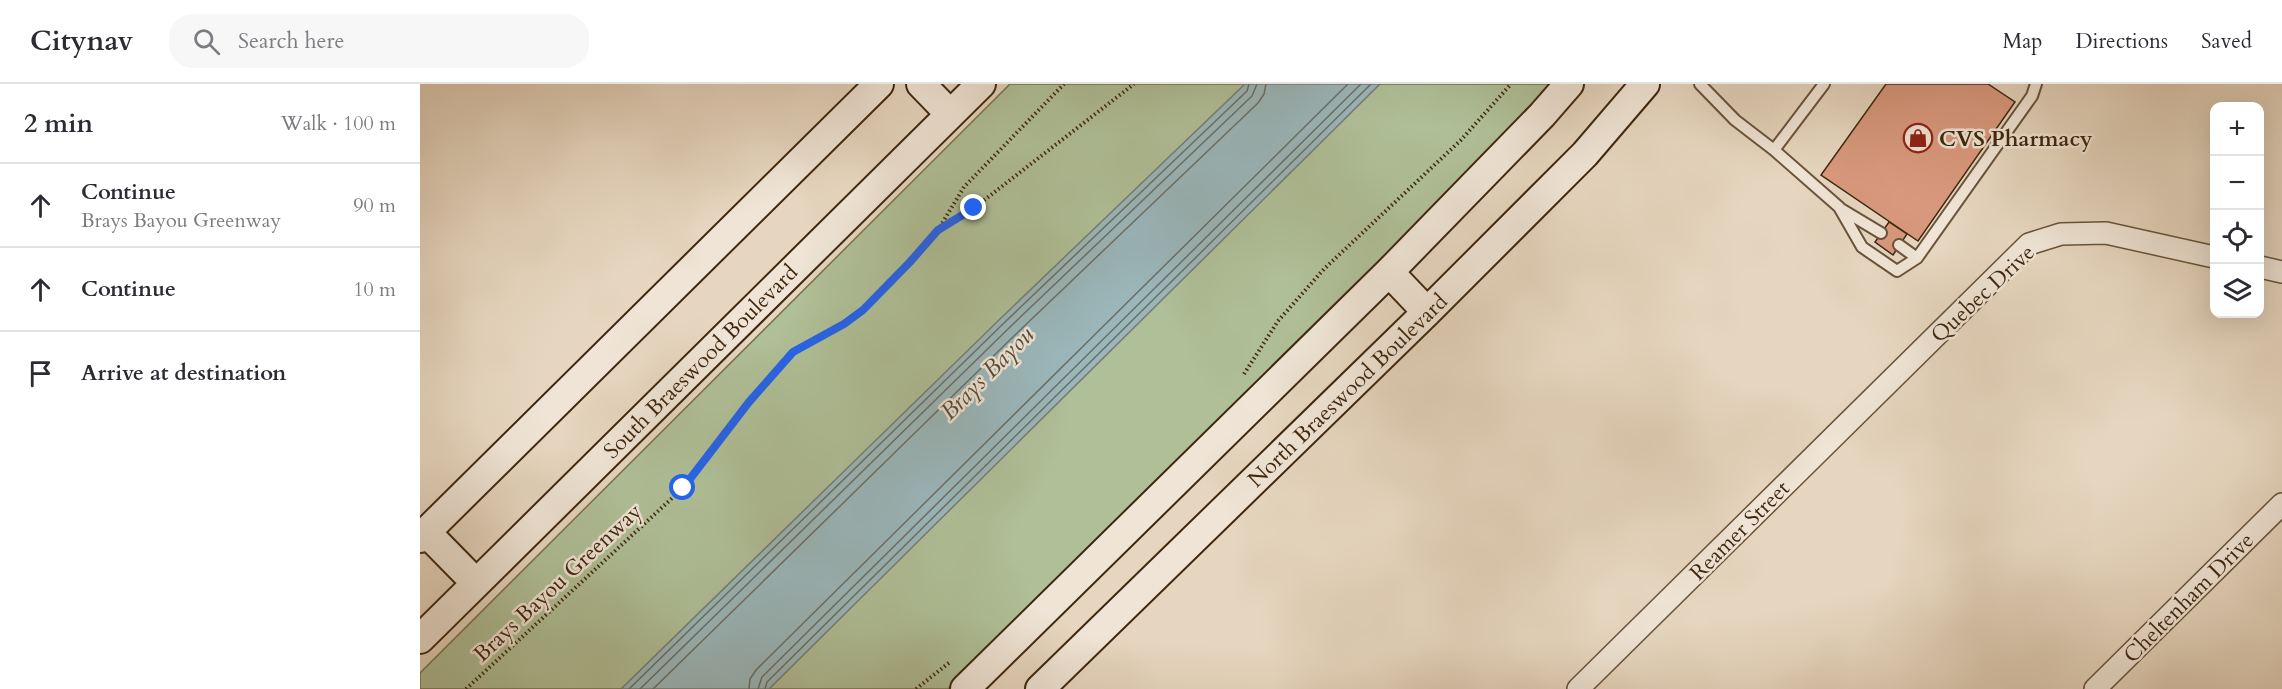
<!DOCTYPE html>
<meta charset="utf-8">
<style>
:root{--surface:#fff;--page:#f7f7f7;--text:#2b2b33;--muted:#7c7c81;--line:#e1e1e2}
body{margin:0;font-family:Cardo,serif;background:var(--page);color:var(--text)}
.controls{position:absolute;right:18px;top:18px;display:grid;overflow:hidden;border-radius:12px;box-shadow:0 6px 24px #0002}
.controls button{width:54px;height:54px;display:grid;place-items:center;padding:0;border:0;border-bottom:2px solid var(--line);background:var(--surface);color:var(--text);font:30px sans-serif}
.stop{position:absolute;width:18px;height:18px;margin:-14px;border:4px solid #2563eb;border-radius:50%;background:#fff}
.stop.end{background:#2563eb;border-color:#fff;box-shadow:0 2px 6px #0008}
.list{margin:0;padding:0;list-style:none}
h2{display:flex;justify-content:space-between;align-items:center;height:78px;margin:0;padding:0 24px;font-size:26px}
h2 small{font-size:20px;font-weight:400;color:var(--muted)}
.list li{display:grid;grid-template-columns:39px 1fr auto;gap:18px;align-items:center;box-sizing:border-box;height:84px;padding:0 24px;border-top:2px solid var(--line)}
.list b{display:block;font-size:22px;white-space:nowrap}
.list p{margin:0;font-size:20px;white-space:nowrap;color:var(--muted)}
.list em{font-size:20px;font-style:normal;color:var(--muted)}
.icon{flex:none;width:33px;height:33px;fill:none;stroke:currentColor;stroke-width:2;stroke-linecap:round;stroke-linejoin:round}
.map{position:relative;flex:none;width:1862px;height:605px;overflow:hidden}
header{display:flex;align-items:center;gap:36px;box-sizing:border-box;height:84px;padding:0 30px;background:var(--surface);border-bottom:2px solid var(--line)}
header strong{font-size:28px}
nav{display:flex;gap:33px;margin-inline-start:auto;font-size:21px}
.search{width:420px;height:54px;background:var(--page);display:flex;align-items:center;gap:15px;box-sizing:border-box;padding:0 21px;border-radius:24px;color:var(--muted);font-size:22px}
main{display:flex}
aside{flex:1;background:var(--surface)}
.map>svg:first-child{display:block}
.green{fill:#afbf97;stroke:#777352;stroke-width:1.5}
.water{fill:#9ab7bb;stroke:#767d76;stroke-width:1.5}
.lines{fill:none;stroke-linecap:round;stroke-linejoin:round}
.shore{stroke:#6c6f64;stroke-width:1.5}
.building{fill:#d8987d;stroke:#3f270e;stroke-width:1.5}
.lane-casing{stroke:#69533a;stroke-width:14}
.street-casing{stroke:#69533a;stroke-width:24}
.secondary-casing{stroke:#3f270e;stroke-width:32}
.path{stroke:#3f270e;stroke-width:4;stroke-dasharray:1.5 3;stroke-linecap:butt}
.lane{stroke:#efe4d5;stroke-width:10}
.street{stroke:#efe4d5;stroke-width:21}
.secondary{stroke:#efe4d5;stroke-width:28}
.route{stroke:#2563eb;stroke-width:8}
.labels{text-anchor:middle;stroke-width:5;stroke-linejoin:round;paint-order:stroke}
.poi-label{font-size:22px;font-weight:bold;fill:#3f270e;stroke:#efe4d5;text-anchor:start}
.street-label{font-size:22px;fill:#3f270e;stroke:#efe4d5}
.water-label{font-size:24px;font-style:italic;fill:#564b39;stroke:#efe4d5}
</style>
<header>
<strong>Citynav</strong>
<div class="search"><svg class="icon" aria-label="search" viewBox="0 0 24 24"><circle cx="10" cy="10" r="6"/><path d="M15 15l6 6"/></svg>Search here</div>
<nav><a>Map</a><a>Directions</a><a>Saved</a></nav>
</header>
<main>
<aside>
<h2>2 min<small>Walk · 100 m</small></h2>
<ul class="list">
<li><svg class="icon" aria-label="ahead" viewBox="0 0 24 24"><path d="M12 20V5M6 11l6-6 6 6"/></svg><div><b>Continue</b><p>Brays Bayou Greenway</p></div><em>90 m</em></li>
<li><svg class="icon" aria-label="ahead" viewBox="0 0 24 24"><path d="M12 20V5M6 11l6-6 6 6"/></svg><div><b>Continue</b></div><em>10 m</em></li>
<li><svg class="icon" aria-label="arrive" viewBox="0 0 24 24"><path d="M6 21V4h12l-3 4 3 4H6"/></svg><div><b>Arrive at destination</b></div></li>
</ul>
</aside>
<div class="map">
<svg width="1862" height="605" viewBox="0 0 1862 605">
<rect width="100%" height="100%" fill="#e6d6bf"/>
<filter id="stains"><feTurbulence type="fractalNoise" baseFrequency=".00333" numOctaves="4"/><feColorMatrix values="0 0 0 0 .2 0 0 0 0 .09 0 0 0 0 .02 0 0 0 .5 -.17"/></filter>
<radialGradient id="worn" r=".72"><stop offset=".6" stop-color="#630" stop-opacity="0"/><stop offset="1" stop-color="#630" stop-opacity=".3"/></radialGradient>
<path class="green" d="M590,0H1136L1082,59L528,605H0V589Z"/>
<path class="water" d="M825,0H960L349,605H201L581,234Z"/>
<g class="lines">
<path class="shore" d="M209,605L585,238L827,7L829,0
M220,605L590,243L832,12L837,0
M233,605L596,250L838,19L844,10L846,0
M329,605L330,595L336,586L928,0
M338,605L342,593L941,0
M345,605L347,598L951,0"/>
</g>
<path class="building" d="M1466,0H1568L1595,18L1498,157L1401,91Z
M1469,138L1487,150L1473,171L1455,158Z"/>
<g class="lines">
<g class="lane-casing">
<path id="lane" d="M1280,0L1315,36L1354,66L1404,0
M1354,66L1419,123L1442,163L1477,187L1497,174L1612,12L1616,0
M1421,125L1461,149
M1479,161L1497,174"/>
</g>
<g class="street-casing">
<path id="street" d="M1840,183L1862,188
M1158,605L1609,160L1641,150L1686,149L1794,173
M1675,605L1862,420"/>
</g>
<g class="secondary-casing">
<path id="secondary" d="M501,0L530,30
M969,188L1007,228
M6,448L56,499
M0,454L459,0
M0,555L561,0
M545,605L969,188L1122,31L1149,0
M620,605L1007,228L1165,70L1225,0"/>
</g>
<path class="path" d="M519,146L554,124L714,0
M824,290L858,237L904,185L1041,56L1091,0
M46,605L263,404L329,318L373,268L424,240L443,226L490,178L518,146L544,103L644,0
M496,605L530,578"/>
<use href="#lane" class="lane"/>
<use href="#street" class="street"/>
<use href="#secondary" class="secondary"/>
</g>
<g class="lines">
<path class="route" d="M263,404L329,318L373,268L424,240L443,226L490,178L518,146L554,124"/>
</g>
<defs>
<g id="shop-ring" transform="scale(1.5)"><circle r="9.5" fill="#efe4d5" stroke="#8f2418" stroke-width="1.5"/><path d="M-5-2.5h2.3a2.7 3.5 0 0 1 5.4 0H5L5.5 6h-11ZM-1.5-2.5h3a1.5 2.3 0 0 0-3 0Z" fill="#8f2418"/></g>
</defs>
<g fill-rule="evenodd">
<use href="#shop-ring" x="1498" y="54"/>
</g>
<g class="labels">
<g class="poi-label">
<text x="1519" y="62">CVS Pharmacy</text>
</g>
<g class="street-label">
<text transform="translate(1562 209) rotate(-43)" y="8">Quebec Drive</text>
<text transform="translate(280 277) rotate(-45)" y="8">South Braeswood Boulevard</text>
<text transform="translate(927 306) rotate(-44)" y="8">North Braeswood Boulevard</text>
<text transform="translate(1319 446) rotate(-45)" y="8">Reamer Street</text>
<text transform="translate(137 498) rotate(-43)" y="8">Brays Bayou Greenway</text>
<text transform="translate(1768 513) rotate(-45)" y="8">Cheltenham Drive</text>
</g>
<g class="water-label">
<text transform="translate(567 289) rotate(-45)" y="8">Brays Bayou</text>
</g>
</g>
<rect width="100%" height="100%" filter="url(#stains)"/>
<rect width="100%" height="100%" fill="url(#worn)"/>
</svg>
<div class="controls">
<button>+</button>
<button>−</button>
<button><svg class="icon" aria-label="locate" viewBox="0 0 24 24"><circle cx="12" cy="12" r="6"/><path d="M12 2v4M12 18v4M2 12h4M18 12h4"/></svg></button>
<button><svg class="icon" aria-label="layers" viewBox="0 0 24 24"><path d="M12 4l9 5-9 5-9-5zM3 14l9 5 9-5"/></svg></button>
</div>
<div class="stop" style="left:263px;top:404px"></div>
<div class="stop end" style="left:554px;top:124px"></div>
</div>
</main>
